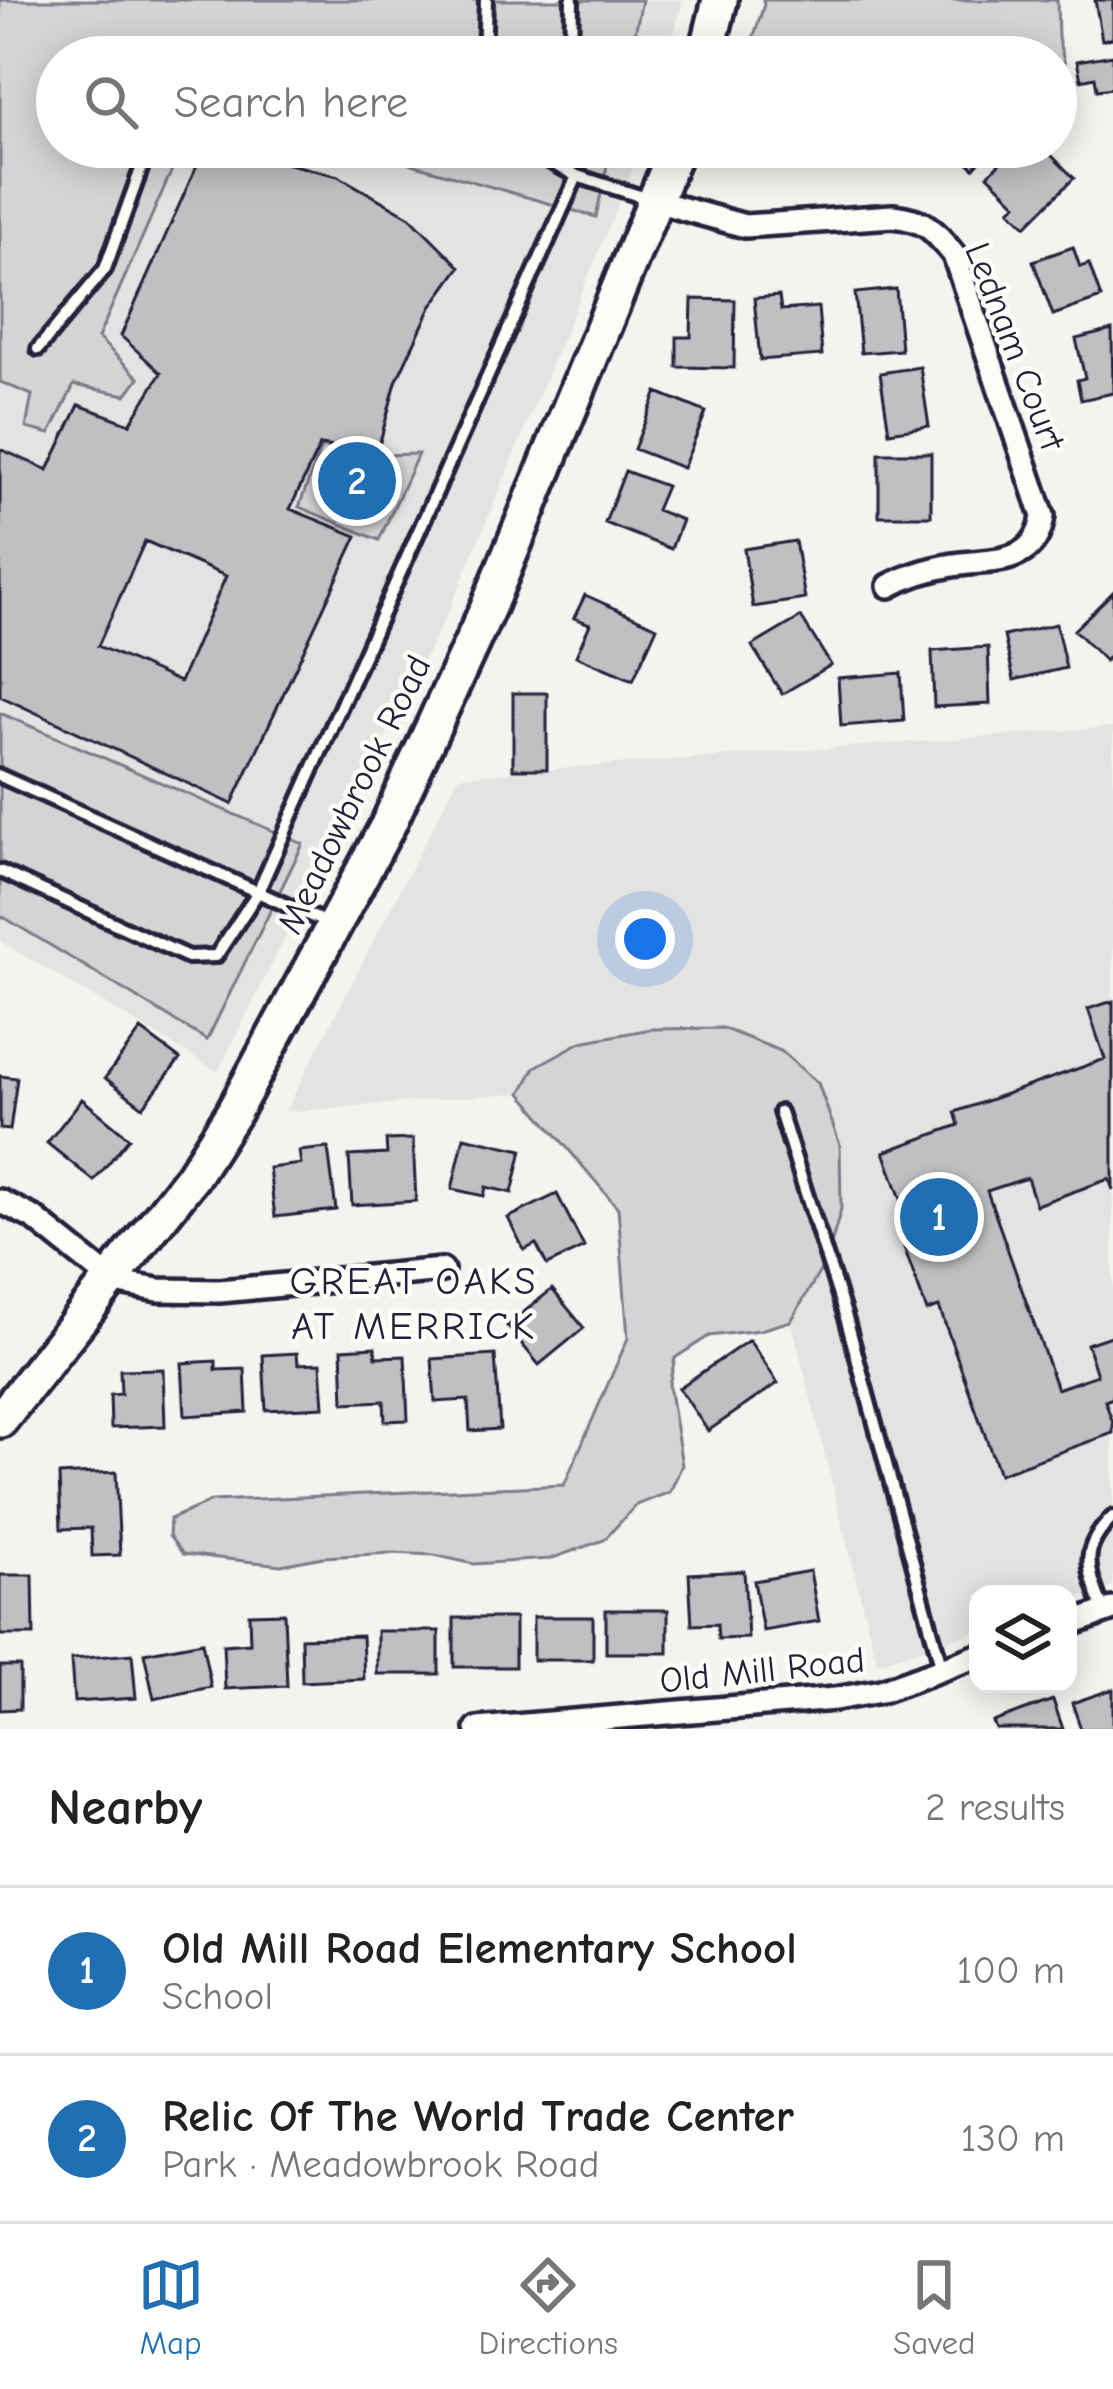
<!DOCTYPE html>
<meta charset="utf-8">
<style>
:root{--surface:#fff;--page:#f6f6f6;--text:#222;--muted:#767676;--line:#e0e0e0;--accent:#1f6fb2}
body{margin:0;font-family:"Comic Neue",sans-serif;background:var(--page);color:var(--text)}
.controls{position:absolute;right:36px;bottom:36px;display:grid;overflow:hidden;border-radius:24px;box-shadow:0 6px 30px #0003}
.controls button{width:108px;height:108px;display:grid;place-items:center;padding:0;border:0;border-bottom:3px solid var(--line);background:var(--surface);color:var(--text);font:60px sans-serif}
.you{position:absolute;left:645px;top:939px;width:42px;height:42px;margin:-30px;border:9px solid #fff;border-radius:50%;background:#1a73e8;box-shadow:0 0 0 18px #1a73e833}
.badge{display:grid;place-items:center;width:78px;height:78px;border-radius:50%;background:var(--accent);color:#fff;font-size:39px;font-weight:700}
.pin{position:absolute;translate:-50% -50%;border:6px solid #fff;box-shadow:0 3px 12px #0006}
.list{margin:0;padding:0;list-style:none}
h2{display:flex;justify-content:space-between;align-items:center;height:156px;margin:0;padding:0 48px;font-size:51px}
h2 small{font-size:39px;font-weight:400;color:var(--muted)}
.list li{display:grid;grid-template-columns:78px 1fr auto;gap:36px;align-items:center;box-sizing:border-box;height:168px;padding:0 48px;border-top:3px solid var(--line)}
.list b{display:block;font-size:45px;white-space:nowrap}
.list p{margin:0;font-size:39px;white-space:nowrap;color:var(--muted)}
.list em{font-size:39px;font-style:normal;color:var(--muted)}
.icon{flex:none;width:66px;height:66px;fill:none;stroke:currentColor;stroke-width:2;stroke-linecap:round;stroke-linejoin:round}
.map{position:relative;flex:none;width:1113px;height:1729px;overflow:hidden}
.search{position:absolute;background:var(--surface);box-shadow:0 6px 30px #0003;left:36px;right:36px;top:36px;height:132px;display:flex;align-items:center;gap:30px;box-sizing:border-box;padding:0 42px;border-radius:66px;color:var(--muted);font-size:45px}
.sheet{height:492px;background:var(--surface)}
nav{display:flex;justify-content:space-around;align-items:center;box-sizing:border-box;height:168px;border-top:3px solid var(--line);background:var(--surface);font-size:33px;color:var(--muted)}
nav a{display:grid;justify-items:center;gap:6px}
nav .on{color:var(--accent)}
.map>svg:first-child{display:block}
.built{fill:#e4e3e2}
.green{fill:#d5d4d5;stroke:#7c7b88;stroke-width:3}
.building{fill:#c0bfc2;stroke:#22223b;stroke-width:3;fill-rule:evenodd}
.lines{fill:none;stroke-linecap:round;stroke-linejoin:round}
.lane-casing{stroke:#22223b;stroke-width:20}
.street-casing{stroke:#22223b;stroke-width:30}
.secondary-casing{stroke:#22223b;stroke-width:42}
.lane{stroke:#fdfcf7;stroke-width:10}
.street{stroke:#fdfcf7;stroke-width:21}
.secondary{stroke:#fdfcf7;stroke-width:33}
.labels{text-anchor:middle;stroke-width:9;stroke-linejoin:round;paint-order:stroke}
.street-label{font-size:36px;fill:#22223b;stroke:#fdfcf7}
.neighbourhood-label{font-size:39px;letter-spacing:3px;fill:#22223b;stroke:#fdfcf7}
</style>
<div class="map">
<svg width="1113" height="1729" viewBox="0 0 1113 1729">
<rect width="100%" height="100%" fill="#f4f3ef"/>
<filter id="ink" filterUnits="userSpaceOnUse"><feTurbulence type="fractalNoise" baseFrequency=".00833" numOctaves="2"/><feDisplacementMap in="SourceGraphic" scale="24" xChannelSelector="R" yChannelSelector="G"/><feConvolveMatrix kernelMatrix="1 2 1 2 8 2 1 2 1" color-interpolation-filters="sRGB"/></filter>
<g filter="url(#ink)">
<path class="built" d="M0,0H683L668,57H57V147H642L452,604L218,1072L0,941Z
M1113,727V1587L1068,1602V1594H978V1631L877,1663L730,1076L285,1112L459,776Z"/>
<path class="green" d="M0,0H642L630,57H57V147H182L98,338L139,378L126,395L74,385L50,434L26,428L32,395L0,382Z
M763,0H1057L1058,38L1067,72L1056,79V57H977L966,44L747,57L764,5Z
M353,147H611L596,217Z
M321,447L376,455L418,454L379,540L299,507Z
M0,713L303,844L207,1040L0,915Z
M722,1028L781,1051L818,1083L840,1145L841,1209L827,1259L791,1321L760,1330L709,1336L675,1358L669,1385L682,1465L670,1492L636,1505L604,1540L550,1559L474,1564L434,1555L392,1553L323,1557L281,1565L183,1554L169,1536L170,1519L212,1501L564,1485L628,1338L618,1208L521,1093L535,1067L581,1042L651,1029Z"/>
<path class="building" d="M1095,0H1113V38L1102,40Z
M1113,55V88L1097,90L1095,77L1081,80L1077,61Z
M205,147H220L338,176L410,217L460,267L431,307L396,382L377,453L320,445L290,509L357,536L232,804L0,696V449L48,470L79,405L130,424L161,373L121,336ZM145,541L226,576L180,682L98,646Z
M765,147H821V156H765Z
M950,147H992L974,168Z
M1016,147H1043L1074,178L1026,226L1010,210L1017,204L988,175Z
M1073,247L1080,267L1089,264L1101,298L1053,315L1033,261Z
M896,289L901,350L861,353L855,293Z
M779,296L781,310L818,307L822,355L760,360L754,298Z
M692,299L735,300L734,368L677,367V337H691Z
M1112,330L1113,393L1081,400L1077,380L1085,378L1076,339Z
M920,367L929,426L889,432L880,373Z
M657,392L706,412L683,468L634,449Z
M879,453H931V516H879Z
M625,471L666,486L656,510L682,520L671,549L605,523Z
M795,541L805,599L753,607L744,549Z
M1113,592V654L1105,661L1074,630Z
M585,595L657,627L633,680L576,656L590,624L574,618Z
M801,617L831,665L782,694L752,646Z
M1056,624L1066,668L1014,680L1004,636Z
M988,647L990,704L934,707L932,651Z
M901,673L904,721L841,726L838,678Z
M513,693H547V769H513Z
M1113,1001V1190L1109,1179L1036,1205L1027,1178L987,1191L1057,1389L1097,1375L1087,1344L1113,1335V1398L1105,1401L1113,1423V1433L999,1474L939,1307L927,1311L896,1225L909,1221L884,1152L959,1125L955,1112L1105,1059L1088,1009Z
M141,1030L180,1059L143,1107L105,1078Z
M0,1076L17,1078L10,1130L0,1129Z
M82,1099L129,1138L94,1181L47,1143Z
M464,1137L522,1150L512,1193L486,1187L484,1196L452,1189Z
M413,1139L416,1201L352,1205L349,1156L387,1154L386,1140Z
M328,1148L336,1210L275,1217L269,1168L301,1164L299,1151Z
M557,1194L584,1247L547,1265L536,1244L524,1250L508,1218Z
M552,1289L584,1328L539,1365L507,1326Z
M749,1340L778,1383L708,1431L679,1388Z
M375,1347L376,1357L405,1356L408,1420L385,1421L384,1401L344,1403L342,1349Z
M297,1353L298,1364L321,1363L324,1407L266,1410L263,1355Z
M495,1355L500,1429L470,1431L468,1400L435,1402L432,1359Z
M216,1361V1370L245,1369L247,1412L185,1416L182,1363Z
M163,1369L165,1426L111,1428L110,1395L121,1394L120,1370Z
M116,1472L120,1555L92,1556L91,1528L61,1529L59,1475Z
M744,1571L748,1638L718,1639L717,1624L692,1625L689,1574Z
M810,1571L819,1621L763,1631L754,1581Z
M0,1575H33L34,1635H0Z
M606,1610H668V1653H606Z
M284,1613L287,1686L225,1689L223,1645L250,1643L249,1614Z
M533,1617H593V1660H533Z
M454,1618H515V1667H454Z
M377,1631H439V1674H377Z
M362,1636L364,1679L302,1682L301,1638Z
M202,1642L211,1687L154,1699L144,1653Z
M132,1654L136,1698L74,1702L71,1659Z
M0,1666H20V1709L0,1710Z
M1113,1689V1729H1081L1072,1703Z
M1053,1700L1063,1729H996L993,1722Z"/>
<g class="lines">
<g class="lane-casing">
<path id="lane" d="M484,57L486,0
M571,57L572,0
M522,147L577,176
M559,167L561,147
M38,349L105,269L149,147
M0,776L331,925
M0,871L188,957L216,956L258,892L577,176L652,200
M780,1112L847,1321L942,1669
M1104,1612C1089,1571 1077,1551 1113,1517"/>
</g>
<g class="street-casing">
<path id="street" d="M655,201L745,226L893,216C927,220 933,229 954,255L1043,516C1036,567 991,559 953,565C930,569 909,575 889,586
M0,1201L34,1218L100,1271L125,1284L158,1290L220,1291L442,1270
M1068,1625L1113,1609
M477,1729L835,1699L881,1691L978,1656"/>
</g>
<g class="secondary-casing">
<path id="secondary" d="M706,57L720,0
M0,1420L192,1177L233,1113L388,825L489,605L677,147"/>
</g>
<use href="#lane" class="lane"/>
<use href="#street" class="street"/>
<use href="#secondary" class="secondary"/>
</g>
</g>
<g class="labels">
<g class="street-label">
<text transform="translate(1016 346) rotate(69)" y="13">Lednam Court</text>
<text transform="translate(353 794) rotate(-64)" y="13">Meadowbrook Road</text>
<text transform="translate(762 1669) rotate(-6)" y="13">Old Mill Road</text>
</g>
<g class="neighbourhood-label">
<text x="414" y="1294">GREAT OAKS<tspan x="414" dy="45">AT MERRICK</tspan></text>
</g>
</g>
</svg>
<div class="controls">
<button><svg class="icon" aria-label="layers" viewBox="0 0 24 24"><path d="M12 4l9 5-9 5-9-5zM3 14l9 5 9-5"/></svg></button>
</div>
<div class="you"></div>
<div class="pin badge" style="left:939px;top:1217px">1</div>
<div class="pin badge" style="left:357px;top:481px">2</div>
<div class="search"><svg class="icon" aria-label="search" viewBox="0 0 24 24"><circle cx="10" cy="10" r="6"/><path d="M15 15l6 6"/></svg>Search here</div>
</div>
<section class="sheet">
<h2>Nearby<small>2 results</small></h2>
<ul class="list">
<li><span class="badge">1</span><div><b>Old Mill Road Elementary School</b><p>School</p></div><em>100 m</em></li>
<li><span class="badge">2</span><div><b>Relic Of The World Trade Center</b><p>Park · Meadowbrook Road</p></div><em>130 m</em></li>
</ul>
</section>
<nav>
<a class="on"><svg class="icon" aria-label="map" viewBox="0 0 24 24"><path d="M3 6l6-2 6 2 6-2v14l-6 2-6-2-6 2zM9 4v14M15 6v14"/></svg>Map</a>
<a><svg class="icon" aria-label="directions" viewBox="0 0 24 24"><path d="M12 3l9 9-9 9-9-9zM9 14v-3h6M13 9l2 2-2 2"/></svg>Directions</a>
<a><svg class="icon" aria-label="saved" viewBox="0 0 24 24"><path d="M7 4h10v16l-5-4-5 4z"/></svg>Saved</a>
</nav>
